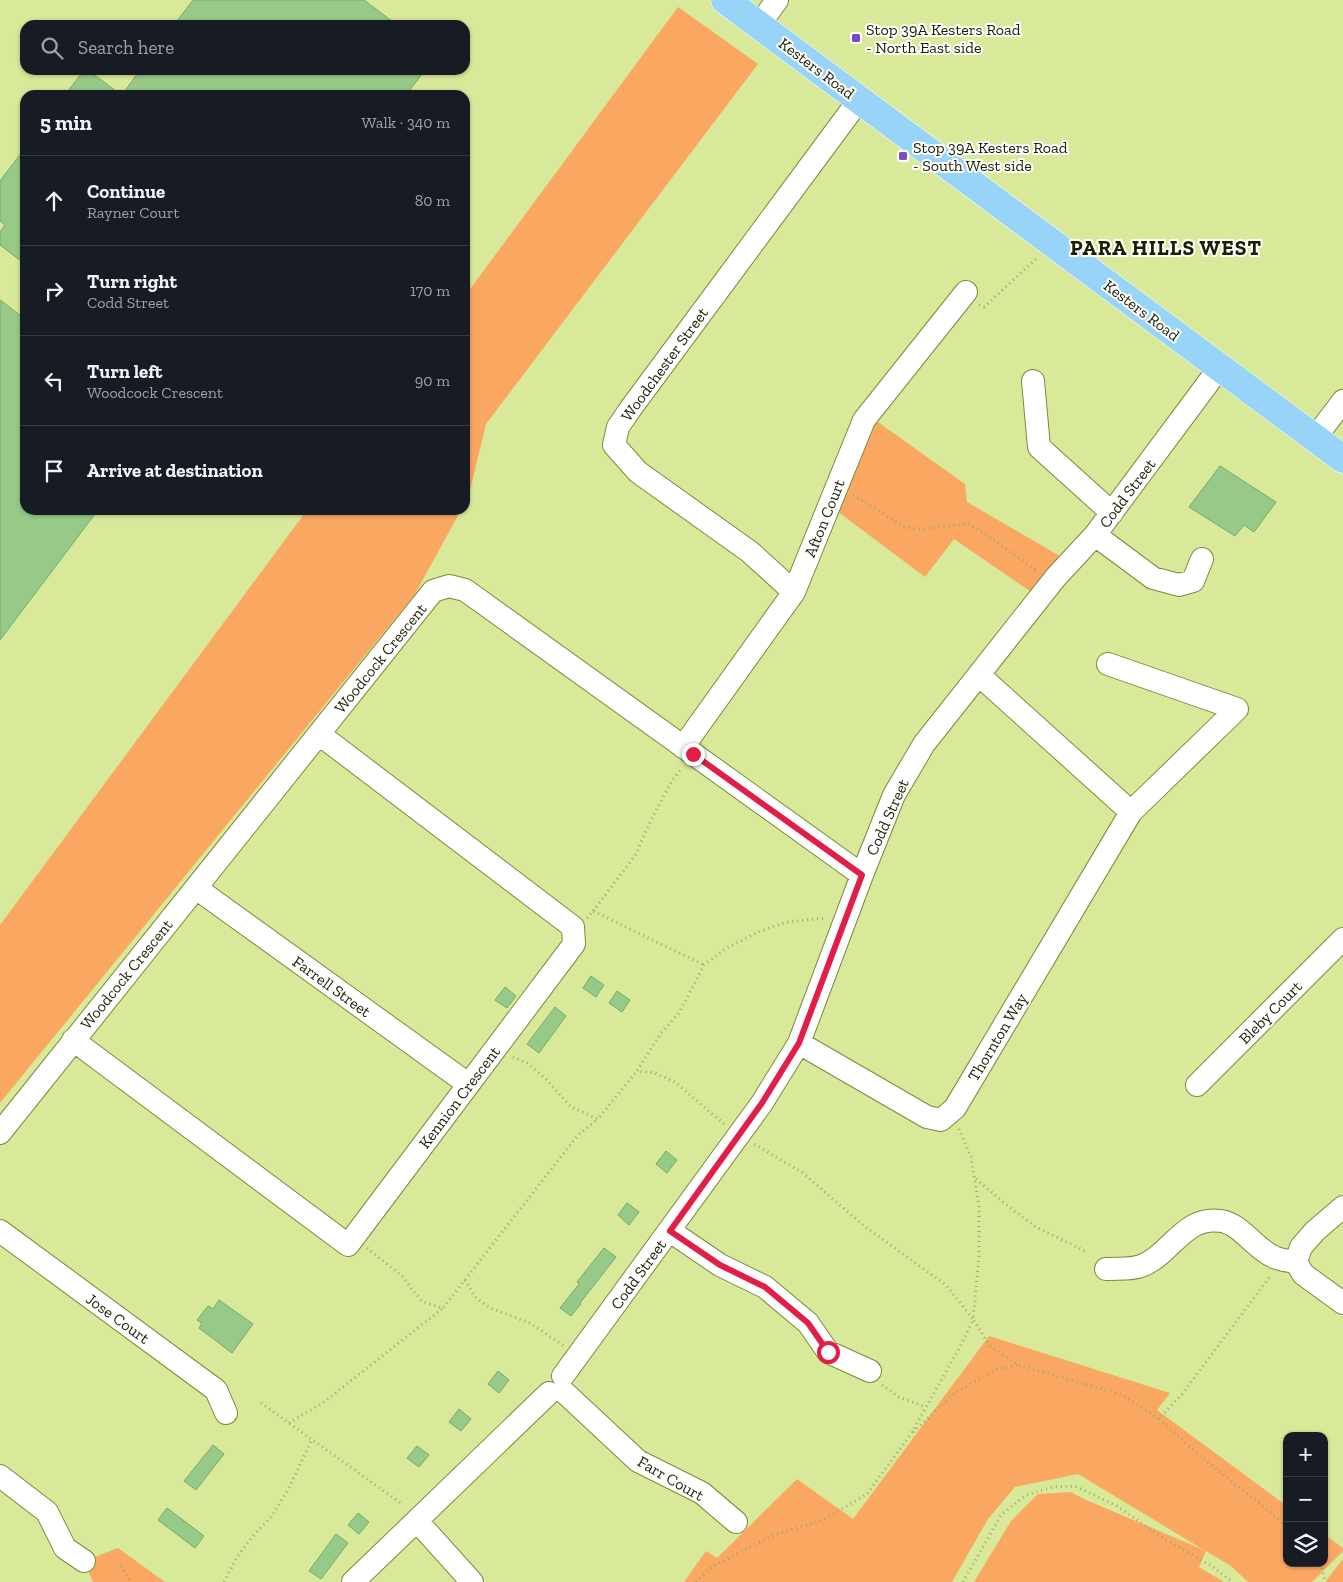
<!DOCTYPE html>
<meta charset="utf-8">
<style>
:root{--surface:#171b24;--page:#242831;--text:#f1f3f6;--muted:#9ea1a6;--line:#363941}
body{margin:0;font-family:"Zilla Slab",serif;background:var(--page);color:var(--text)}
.controls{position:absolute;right:15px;bottom:15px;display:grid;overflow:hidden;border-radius:10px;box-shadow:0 1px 4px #0004}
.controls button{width:45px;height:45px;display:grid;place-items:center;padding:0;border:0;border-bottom:1px solid var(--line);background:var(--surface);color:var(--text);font:25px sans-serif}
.stop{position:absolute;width:15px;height:15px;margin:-11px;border:4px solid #e11d48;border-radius:50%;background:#fff}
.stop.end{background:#e11d48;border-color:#fff;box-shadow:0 1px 5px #0008}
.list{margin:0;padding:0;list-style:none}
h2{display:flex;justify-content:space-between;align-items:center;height:65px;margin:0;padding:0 20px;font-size:21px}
h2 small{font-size:16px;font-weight:400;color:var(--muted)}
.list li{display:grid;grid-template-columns:32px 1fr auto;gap:15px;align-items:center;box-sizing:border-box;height:90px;padding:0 20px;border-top:1px solid var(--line)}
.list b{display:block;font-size:19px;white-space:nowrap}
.list p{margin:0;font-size:16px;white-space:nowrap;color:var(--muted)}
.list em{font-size:16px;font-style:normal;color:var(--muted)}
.icon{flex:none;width:28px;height:28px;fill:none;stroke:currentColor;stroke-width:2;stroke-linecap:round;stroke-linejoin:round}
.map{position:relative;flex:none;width:1343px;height:1582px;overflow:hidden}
.search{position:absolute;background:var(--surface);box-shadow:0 1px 4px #0004;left:20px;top:20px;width:450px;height:55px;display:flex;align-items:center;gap:12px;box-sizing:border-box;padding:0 18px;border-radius:15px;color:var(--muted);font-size:19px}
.panel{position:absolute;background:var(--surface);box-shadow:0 1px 4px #0004;left:20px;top:90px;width:450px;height:425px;border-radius:15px}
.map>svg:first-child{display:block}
.green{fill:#faa762}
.building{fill:#97ca88;stroke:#78a969}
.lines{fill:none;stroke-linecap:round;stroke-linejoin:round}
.minor-casing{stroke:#7b8a3c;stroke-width:24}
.major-casing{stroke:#fff;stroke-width:29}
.path{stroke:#9daa6a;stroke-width:3;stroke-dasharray:1 4;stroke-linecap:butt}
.minor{stroke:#fff;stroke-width:22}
.major{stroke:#97d4f8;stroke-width:28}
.route{stroke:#e11d48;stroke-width:6}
.poi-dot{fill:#7c4cc4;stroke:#fff;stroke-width:2}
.labels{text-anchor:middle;stroke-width:4;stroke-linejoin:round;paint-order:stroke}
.poi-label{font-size:16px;fill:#1a1f00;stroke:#fff;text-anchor:start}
.street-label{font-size:16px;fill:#1a1f00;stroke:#fff}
.district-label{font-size:21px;font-weight:bold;letter-spacing:1px;fill:#1a1f00;stroke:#fff}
</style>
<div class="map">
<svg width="1343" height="1582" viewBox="0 0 1343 1582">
<rect width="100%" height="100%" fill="#d8e999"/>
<path class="green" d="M678,7L758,64L486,424L469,495L465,502V296Z
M868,415L965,484L967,502L1070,562L1040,598L954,539L925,577L829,505Z
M307,510H461L415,594L0,1103V925Z
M989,1336L1170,1393L1157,1410L1287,1506V1563H1324V1534L1343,1548V1551L1312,1582H1248L1231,1566L1206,1551L1199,1567L1224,1582H974L1011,1521L1038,1494L1071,1492L1084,1499L1204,1550L1078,1474L1015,1487L988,1519L952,1582H684L706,1551L717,1558L797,1479L853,1519Z
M118,1548L165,1582H93L84,1561Z
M1343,1559V1582H1325Z"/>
<path class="building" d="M193,0H364L397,25H174Z
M84,70H88L121,95H65Z
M140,70H425L406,95H122Z
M25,148V264L0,245V232L5,225L0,221V181Z
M0,300L25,319V510H98L0,640Z
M1220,466L1276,502L1254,532L1244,525L1235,536L1189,507Z
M591,976L604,985L596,997L583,988Z
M505,987L516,996L507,1008L495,1000Z
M617,991L630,1000L622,1012L609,1003Z
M555,1007L566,1016L539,1053L527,1044Z
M666,1151L677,1160L667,1173L656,1164Z
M627,1203L639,1212L629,1225L618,1215Z
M604,1248L616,1257L580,1303L581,1304L571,1316L560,1308L579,1284L577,1282Z
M219,1300L253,1324L232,1353L199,1328L202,1323L197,1320L208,1306L213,1309Z
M498,1371L509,1380L499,1393L488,1384Z
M459,1409L471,1419L461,1431L449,1422Z
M213,1445L224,1454L196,1490L184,1481Z
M417,1446L429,1455L419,1467L407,1458Z
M167,1508L204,1536L195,1548L158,1520Z
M358,1513L369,1522L359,1534L348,1525Z
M336,1534L348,1543L321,1579L309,1571Z"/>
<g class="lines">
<g class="minor-casing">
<path id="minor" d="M759,25L777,0
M1033,381L1039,447L1112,513
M1315,438L1343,401
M1095,535L1153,578L1179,585L1193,581L1202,559
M794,592L750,552L638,472L614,445L618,427L631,408L859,100
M979,675L1131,812
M683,747L794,592L864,420L966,292
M196,888L468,1084
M73,1040L348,1245L574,944L573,927L319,734
M799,1043L927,1117L941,1120L955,1108L1131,812L1237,709L1108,664
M1197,1085L1343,939
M0,1133L433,591L449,586L465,590L862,875
M1343,1207L1315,1231L1301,1247L1296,1262L1303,1274L1343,1303
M0,1231L216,1390L226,1413
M670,1231L720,1265L765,1287L808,1323L828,1352L870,1371
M1106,1269C1117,1268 1131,1270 1141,1266C1171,1255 1184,1215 1221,1221C1241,1224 1255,1249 1274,1257C1280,1260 1289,1261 1296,1262
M563,1376L762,1103L799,1043L862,875L894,795L924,744L1056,577L1095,535L1220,367
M564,1392L638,1461L702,1493L736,1522
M0,1476L47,1512L65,1548L84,1561
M417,1521L472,1582
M353,1582L549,1393"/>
</g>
<g class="major-casing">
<path id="major" d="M725,0L1343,459"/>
</g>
<path class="path" d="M979,305L984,307L1038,257
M853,495L904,527L919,529L969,524L994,540L1037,571
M593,911L636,854L648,826L671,782L682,768
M587,918L593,911L704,965
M513,1057L527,1063L545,1078L571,1107L598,1119L637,1071
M724,1124L675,1082L655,1073L637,1071L661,1033L679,1013L704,965L725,949L758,932L787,922L826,918
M959,1129L971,1157L979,1207V1255L973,1319L990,1346L1018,1365L1123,1395L1159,1419L1182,1394L1271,1275
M976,1179L1009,1207L1036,1227L1087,1252
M367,1248L403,1277L414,1292L423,1302L443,1308L578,1135L598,1119
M465,1280L475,1297L490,1308L530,1323L564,1346
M882,1385L899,1397L926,1407
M261,1403L402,1504
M1159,1419L1192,1449L1287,1526
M289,1423L324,1402L443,1308
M913,1432L956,1392L996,1370L1018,1365
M1321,1563L1325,1582
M121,1566L131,1582
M224,1582L237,1557L253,1536L272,1516L289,1488L312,1439
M696,1582L710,1568L771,1536L823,1520L867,1494L911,1434L962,1343L973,1319L946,1285L864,1226L803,1173L754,1144
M963,1582L1001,1515L1026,1495L1053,1487L1075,1486L1117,1506L1166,1540L1212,1566L1232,1582"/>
<use href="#minor" class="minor"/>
<use href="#major" class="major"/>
</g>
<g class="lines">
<path class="route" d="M693,754L862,875L799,1043L762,1103L670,1231L720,1265L765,1287L808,1323L828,1352"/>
</g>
<g class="poi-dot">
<rect x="851" y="33" width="10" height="10" rx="2.5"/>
<rect x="898" y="151" width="10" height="10" rx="2.5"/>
</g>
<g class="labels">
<g class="poi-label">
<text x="866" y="35">Stop 39A Kesters Road<tspan x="866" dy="18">- North East side</tspan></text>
<text x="913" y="153">Stop 39A Kesters Road<tspan x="913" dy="18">- South West side</tspan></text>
</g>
<g class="street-label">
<text transform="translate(817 68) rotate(37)" y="6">Kesters Road</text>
<text transform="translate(1142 310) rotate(37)" y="6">Kesters Road</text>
<text transform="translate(664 364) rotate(-54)" y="6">Woodchester Street</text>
<text transform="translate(1127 493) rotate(-53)" y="6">Codd Street</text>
<text transform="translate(824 518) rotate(-68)" y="6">Afton Court</text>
<text transform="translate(380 658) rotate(-51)" y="6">Woodcock Crescent</text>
<text transform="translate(887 817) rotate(-66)" y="6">Codd Street</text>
<text transform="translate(126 974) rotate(-51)" y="6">Woodcock Crescent</text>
<text transform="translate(332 986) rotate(36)" y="6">Farrell Street</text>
<text transform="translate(1270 1012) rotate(-45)" y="6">Bleby Court</text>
<text transform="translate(997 1037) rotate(-59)" y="6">Thornton Way</text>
<text transform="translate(459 1097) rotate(-53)" y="6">Kennion Crescent</text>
<text transform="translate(638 1274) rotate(-54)" y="6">Codd Street</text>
<text transform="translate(118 1318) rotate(36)" y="6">Jose Court</text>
<text transform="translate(671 1478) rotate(30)" y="6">Farr Court</text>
</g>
<g class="district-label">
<text x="1166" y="255">PARA HILLS WEST</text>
</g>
</g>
</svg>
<div class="controls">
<button>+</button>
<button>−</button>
<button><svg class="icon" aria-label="layers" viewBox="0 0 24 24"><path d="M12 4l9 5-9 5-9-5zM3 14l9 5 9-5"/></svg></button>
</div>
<div class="stop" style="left:828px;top:1352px"></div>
<div class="stop end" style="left:693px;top:754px"></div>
<div class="search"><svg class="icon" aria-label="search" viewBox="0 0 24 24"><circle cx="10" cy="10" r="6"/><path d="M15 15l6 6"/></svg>Search here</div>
<section class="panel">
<h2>5 min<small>Walk · 340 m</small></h2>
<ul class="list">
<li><svg class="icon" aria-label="ahead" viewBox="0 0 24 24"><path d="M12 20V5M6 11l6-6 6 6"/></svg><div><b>Continue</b><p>Rayner Court</p></div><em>80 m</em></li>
<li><svg class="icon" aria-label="right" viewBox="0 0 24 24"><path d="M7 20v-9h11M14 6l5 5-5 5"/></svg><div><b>Turn right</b><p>Codd Street</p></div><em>170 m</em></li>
<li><svg class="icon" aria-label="left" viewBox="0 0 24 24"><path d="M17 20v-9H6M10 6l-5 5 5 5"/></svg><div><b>Turn left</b><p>Woodcock Crescent</p></div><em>90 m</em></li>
<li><svg class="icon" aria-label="arrive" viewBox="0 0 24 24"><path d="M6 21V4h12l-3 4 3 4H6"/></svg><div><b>Arrive at destination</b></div></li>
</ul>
</section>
</div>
